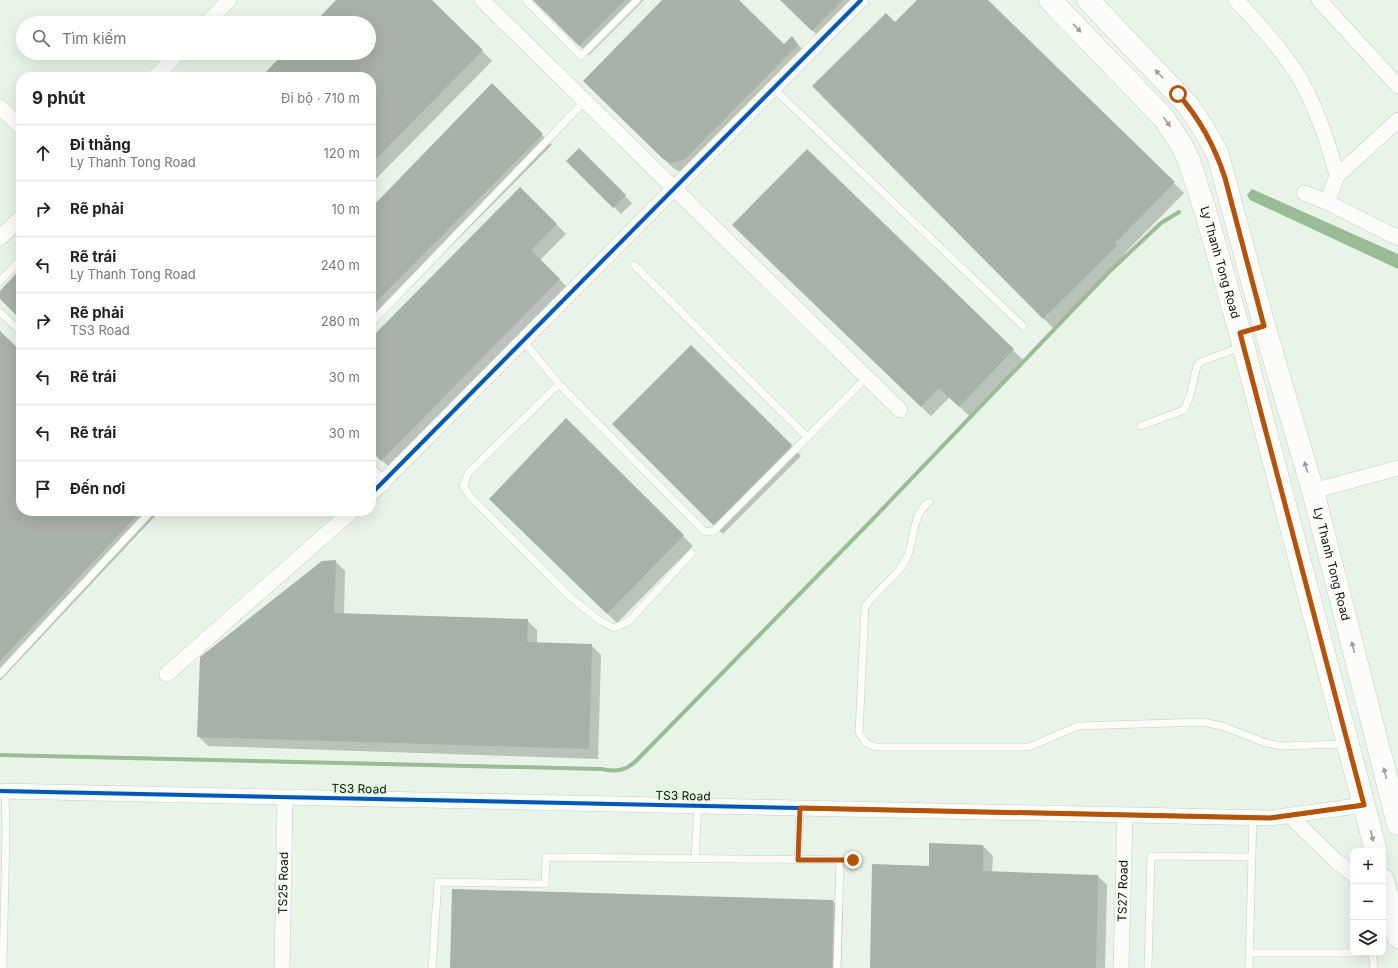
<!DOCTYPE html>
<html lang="vi">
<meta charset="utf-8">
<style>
:root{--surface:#fff;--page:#f2f2f2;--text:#222;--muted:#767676;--line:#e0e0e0}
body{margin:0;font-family:Inter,sans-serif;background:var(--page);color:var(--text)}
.controls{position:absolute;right:12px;bottom:12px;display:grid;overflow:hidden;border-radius:8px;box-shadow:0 4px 16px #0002}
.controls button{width:36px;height:36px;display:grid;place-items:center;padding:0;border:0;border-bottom:1px solid var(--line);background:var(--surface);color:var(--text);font:20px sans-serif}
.stop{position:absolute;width:12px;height:12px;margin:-9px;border:3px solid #b45309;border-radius:50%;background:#fff}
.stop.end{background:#b45309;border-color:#fff;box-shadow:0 1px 4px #0008}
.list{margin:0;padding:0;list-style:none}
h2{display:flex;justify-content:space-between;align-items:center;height:52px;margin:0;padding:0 16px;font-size:17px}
h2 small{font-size:13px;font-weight:400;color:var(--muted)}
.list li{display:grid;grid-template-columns:26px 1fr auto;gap:12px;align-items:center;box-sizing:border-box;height:56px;padding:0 16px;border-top:1px solid var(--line)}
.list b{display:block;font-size:15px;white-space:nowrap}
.list p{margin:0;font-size:13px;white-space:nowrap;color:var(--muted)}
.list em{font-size:13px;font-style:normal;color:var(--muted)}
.icon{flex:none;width:22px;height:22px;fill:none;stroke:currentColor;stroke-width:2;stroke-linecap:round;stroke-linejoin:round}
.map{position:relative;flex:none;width:1398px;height:968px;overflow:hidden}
.search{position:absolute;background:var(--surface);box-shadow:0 4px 16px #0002;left:16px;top:16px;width:360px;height:44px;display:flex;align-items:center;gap:10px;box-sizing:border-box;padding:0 14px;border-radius:22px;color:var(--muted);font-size:15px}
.panel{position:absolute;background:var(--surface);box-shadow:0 4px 16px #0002;left:16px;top:72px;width:360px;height:444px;border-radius:16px}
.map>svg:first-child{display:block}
.water{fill:#99bb95}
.shadow{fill:#0003}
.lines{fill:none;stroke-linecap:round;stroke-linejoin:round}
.stream{stroke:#99bb95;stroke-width:4}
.building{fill:#a8b1a7}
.lane-casing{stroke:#c5cec4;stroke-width:8}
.street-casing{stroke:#c5cec4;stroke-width:16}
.primary-casing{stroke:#c5cec4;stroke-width:23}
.lane{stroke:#fcfdfb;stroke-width:7}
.street{stroke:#fcfdfb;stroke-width:15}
.primary{stroke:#fcfdfb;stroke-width:22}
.cycleway-casing{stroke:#e4fae1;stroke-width:6}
.cycleway{stroke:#0057b8;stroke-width:4}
.oneway{fill:#9a9e99}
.route{stroke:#b45309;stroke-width:5}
.labels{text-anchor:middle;stroke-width:3;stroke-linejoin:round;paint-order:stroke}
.street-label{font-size:12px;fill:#080f07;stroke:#e4fae1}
</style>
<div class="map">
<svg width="1398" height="968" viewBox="0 0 1398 968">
<rect width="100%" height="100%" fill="#e8f4e7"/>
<path class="water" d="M1252,189L1398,254V269L1250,200L1247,195Z"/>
<path class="shadow" d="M338,0H431L492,61L371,184V77H262L286,53H369V23H315Z
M533,0H644L589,55Z
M663,0H737L784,45L792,37L807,55L680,172L673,168L584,81Z
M782,0H863L822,40Z
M919,0H986L1184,193L1124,254L1126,256L1053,328L813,86L896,24Z
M492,85L552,145L371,326V210Z
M579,150L632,203L621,214L568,161Z
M807,150L1023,360L969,416L950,397L931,416L744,235Z
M520,188L566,234L540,260L569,289L392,470L371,450V339Z
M0,333L21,353V511H160L0,681Z
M691,346L801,456L723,534L614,424Z
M566,419L693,546L617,623L490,499Z
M335,561L345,571L344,614L527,620L537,630V643L591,645L601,655L598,759L208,746L198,736Z
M983,846L993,856L992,872L1098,876L1107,885L1105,968H871L929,867Z
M833,901L843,911L841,968H451Z"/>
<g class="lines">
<path class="stream" d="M0,755L601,769C616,772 626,771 637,760L871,521L1109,272L1161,223L1179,212"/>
</g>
<path class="building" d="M336,0H432L483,50L371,164V77H261L284,53H369V23H314Z
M533,0H625L579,46Z
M662,0H739L784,44L792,36L798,45L685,159L670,163L662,158L583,81Z
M780,0H843L812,31Z
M917,0H988L1175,182L1115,243L1117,246L1043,319L812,86L886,13L895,22Z
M492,83L543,134L371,307V208Z
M579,148L626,195L613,208L566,161Z
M807,149L1014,349L959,407L939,388L921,407L732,225Z
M520,187L557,224L531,250L560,279L381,461L371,451V338Z
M21,268V320L0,299V291Z
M0,331L21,351V511H141L0,661Z
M691,345L792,445L713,525L612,424Z
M566,418L684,535L607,614L489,499Z
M336,560L334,613L528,619L527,642L592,644L589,749L197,737L200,657L322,561Z
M929,843L983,845V871L1098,875L1096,968H870L872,864L929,866Z
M452,889L833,900L832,968H450Z"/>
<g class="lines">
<g class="lane-casing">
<path id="lane" d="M526,0L581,56L637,0
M774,89L1023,326
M634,265L808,438
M0,281L21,259
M0,312L21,332
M371,323L585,101
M524,342L559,384L704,531L713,532L867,377
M559,384L469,472L463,486L470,496L567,594L599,620L614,628L628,622L692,553
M1141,426L1184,410L1190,396L1197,366L1200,362L1241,347
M929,502C913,513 914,538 908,555C899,576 877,589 865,607L859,732L866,743L876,747H1029L1078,726L1202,722L1222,726L1266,743L1283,746L1345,744
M0,674L151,511
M695,859L698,806
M798,860L800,808
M1249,953H1372L1374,968
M3,968L6,832L5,791
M432,968L438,882L545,884L546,857L853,860
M837,968L840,860
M1148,968L1151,856L1252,857
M1249,968L1253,817"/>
</g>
<g class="street-casing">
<g id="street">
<path d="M482,0L900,410"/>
<path d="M1236,0C1256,21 1277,44 1293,68C1312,95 1329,144 1337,176L1398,120"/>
<path d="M1319,0L1398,86"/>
<path d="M207,23L229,0"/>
<path d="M155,77L178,53"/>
<path d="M0,107L21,127"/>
<path d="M1304,193L1327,202L1398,238"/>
<path d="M1327,202L1337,176"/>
<path d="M0,238L21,217"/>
<path d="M371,472L383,484"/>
<path d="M1313,491L1398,468"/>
<path d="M371,494L861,0"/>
<path d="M167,674L352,511"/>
<path d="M0,791L1270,818L1364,805"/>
<path d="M1289,815L1335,860L1353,874"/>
<path id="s1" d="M282,968L285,798"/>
<path id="s2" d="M1121,968L1125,815"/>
</g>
</g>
<g class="primary-casing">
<g id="primary">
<path id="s3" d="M1050,0L1163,117L1181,144L1189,161L1206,213L1240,333L1376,851"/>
<path id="s4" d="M1088,0L1188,105L1205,131L1218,155L1264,325L1313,491L1398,824"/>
<path d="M1383,880L1398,937"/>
</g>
</g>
<use href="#lane" class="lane"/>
<use href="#street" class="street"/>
<use href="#primary" class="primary"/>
<g class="cycleway-casing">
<path id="cycleway" d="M371,494L861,0
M0,791L1270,818L1364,805"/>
</g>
<use href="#cycleway" class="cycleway"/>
</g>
<defs><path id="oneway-solid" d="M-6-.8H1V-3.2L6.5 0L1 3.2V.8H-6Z"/></defs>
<g class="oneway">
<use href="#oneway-solid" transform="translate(1077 28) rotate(46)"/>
<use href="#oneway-solid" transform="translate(1159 74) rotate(-134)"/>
<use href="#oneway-solid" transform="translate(1167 122) rotate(54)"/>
<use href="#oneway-solid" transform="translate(1306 467) rotate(-107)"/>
<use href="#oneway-solid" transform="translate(1353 647) rotate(-104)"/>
<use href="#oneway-solid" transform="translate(1385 773) rotate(-103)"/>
<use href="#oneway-solid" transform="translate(1372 836) rotate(76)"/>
</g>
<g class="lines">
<path class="route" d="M853,860H798L800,808L1270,818L1364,805L1240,333L1264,326L1225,178C1215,147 1200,119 1178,94"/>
</g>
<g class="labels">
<g class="street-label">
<text dy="4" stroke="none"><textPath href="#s3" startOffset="320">Ly Thanh Tong Road</textPath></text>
<text dy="4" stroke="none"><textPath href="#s4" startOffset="628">Ly Thanh Tong Road</textPath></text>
<text transform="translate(359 789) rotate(1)" y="4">TS3 Road</text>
<text transform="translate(683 796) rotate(1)" y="4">TS3 Road</text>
<text dy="4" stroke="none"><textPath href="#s1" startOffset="85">TS25 Road</textPath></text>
<text dy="4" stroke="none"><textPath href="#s2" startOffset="77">TS27 Road</textPath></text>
</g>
</g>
</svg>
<div class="controls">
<button>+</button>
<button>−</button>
<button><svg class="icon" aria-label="layers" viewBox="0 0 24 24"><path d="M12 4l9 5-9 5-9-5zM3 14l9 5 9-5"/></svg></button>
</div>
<div class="stop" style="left:1178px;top:94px"></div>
<div class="stop end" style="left:853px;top:860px"></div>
<div class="search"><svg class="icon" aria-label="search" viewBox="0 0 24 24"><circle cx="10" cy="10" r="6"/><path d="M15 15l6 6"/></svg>Tìm kiếm</div>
<section class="panel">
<h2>9 phút<small>Đi bộ · 710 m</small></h2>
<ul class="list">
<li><svg class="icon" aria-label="ahead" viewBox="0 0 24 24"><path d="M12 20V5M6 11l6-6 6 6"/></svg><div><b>Đi thẳng</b><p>Ly Thanh Tong Road</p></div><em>120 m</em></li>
<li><svg class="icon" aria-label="right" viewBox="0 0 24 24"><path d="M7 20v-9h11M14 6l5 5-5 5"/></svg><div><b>Rẽ phải</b></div><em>10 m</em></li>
<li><svg class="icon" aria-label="left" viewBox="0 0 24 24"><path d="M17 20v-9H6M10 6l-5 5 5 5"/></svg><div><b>Rẽ trái</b><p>Ly Thanh Tong Road</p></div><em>240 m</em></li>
<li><svg class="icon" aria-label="right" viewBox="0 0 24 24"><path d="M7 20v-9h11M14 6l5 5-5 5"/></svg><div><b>Rẽ phải</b><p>TS3 Road</p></div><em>280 m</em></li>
<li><svg class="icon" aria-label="left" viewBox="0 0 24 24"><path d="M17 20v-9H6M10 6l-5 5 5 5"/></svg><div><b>Rẽ trái</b></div><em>30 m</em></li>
<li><svg class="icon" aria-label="left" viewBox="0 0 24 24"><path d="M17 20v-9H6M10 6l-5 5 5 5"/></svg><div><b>Rẽ trái</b></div><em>30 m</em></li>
<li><svg class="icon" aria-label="arrive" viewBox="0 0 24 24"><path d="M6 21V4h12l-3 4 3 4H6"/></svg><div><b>Đến nơi</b></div></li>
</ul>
</section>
</div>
